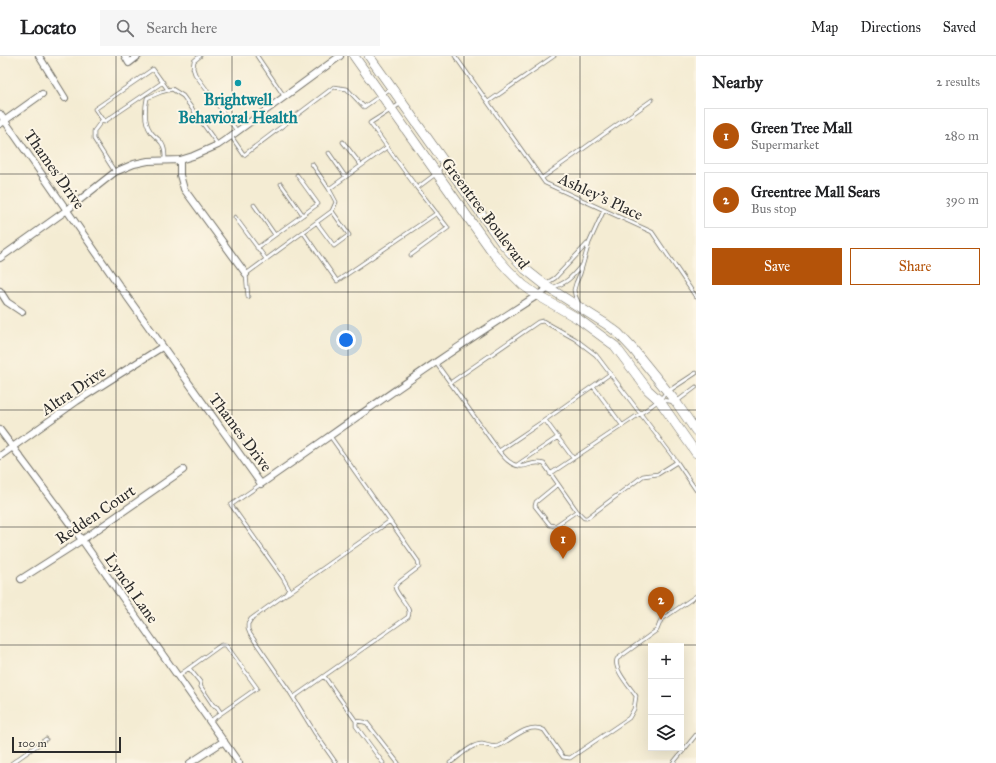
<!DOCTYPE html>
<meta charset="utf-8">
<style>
:root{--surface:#fff;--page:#f6f6f6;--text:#202124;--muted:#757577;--line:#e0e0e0;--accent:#b45309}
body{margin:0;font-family:"IM FELL Great Primer",serif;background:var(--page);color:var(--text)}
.controls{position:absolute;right:12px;bottom:12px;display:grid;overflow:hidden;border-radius:0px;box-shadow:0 4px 16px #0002}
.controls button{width:36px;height:36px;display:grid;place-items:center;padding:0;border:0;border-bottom:1px solid var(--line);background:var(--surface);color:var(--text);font:20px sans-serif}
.scale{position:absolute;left:12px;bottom:10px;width:109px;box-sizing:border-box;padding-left:4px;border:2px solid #2b2b2b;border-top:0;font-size:11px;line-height:14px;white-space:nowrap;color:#2b2b2b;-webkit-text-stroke:3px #fcf5e5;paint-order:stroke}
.you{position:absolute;left:346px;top:284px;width:14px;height:14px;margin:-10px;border:3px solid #fff;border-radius:50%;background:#1a73e8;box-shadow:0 0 0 6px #1a73e833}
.badge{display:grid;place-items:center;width:26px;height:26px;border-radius:50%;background:var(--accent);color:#fff;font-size:13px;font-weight:700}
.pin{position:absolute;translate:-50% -33px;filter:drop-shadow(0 1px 2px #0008)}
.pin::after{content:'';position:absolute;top:21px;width:14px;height:12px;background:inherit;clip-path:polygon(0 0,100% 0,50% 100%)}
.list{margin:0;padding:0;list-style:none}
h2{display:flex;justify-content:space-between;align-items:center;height:52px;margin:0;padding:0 16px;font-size:17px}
h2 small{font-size:13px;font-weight:400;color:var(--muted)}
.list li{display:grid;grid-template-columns:26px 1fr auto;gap:12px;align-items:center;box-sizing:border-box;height:56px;margin:0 8px 8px;padding:0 8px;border:1px solid var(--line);border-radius:0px}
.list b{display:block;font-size:15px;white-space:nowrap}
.list p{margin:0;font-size:13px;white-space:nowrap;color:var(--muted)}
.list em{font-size:13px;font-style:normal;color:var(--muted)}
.actions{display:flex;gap:8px;padding:12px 16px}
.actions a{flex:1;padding:9px 0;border:1px solid var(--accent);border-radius:0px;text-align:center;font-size:14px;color:var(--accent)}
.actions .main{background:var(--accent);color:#fff}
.icon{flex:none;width:22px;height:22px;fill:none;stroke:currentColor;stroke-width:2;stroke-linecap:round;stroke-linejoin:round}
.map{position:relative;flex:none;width:696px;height:707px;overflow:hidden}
header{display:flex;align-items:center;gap:24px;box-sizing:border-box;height:56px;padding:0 20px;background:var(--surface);border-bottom:1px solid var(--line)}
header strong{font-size:19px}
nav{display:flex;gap:22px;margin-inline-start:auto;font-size:14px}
.search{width:280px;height:36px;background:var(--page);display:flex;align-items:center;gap:10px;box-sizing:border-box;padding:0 14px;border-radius:0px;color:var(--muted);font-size:15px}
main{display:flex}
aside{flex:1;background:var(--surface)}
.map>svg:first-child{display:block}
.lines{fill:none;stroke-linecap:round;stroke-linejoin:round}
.lane-casing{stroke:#716f66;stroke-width:4.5}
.street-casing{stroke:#716f66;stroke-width:8}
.secondary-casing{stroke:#716f66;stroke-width:10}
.lane{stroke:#fff;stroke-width:3}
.street{stroke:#fff;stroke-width:6}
.secondary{stroke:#fff;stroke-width:9}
.grid{fill:none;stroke:#2b2b2b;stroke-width:1;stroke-opacity:0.55}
.culture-dot{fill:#0f9aa8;stroke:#fcf5e5;stroke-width:1.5}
.labels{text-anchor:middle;stroke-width:4;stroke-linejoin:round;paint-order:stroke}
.culture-label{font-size:16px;font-weight:bold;fill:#0d838f;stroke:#fcf5e5}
.street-label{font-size:16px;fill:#2b2b2b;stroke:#fcf5e5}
</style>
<header>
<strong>Locato</strong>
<div class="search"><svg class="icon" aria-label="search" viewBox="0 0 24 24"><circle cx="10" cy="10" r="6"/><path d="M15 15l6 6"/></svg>Search here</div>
<nav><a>Map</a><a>Directions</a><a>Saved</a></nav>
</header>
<main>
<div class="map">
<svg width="696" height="707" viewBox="0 0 696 707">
<rect width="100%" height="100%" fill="#fcf5e5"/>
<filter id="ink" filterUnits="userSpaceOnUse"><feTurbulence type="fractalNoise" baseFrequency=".025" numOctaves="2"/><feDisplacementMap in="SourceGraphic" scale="8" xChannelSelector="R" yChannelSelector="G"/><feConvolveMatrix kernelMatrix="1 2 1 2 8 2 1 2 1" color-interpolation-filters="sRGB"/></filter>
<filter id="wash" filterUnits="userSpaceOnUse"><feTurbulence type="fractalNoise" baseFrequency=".012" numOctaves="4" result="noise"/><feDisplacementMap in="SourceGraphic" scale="16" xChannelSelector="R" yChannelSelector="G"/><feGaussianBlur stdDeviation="0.9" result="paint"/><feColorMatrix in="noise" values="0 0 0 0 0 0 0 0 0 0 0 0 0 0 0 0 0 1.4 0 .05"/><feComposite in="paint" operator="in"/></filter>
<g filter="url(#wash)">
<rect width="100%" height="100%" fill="#f4ecd3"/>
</g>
<g filter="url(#ink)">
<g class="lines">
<g class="lane-casing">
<path id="lane" d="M200,0L194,5L193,12L195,18L237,75
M257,0L284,40
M455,0L545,127L652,176L696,241
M163,26L104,66L95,53L153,13L168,34
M488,46L554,0
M103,63L94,75V83L115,116
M231,80L244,99L334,31L347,33L364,51L391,32
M343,86L361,109
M388,92L370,67L400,48
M329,97L345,120
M165,104C165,96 165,89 158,83C156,81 153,79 151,76C144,67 145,52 147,42L161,36L172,33L183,40L218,89
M312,108L329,133
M542,122L652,44
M281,128L303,159
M254,149L275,179
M235,161L266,203
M317,167L334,190L349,179L332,155
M303,176L337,225L437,157
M257,192L318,148L297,119
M411,199L448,172L417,132
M545,228L555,222L587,188
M551,232C567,227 571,222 581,210
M248,241L246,218L332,155L336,146L329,133L387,91L417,132L437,117L443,108
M579,248L575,239L574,234L576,227L580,218L589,187L604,154
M436,307L499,395C504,401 510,409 519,410C528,412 531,404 544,408L577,455L584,462H587L643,420L658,418L677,406L696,434
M450,327L538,266L543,265L575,283L596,299L677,406
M593,330L622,369
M661,344L676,346L696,331
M499,395L545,364
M573,402L545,364L610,318
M517,409L558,381
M550,418L647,353L659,344L667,336L696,317
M261,428L231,449L283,522L289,533L286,538L251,563L248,568V573L250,578L288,633L315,677L336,707
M558,428L536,446L535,450L550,469L555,470L577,455
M288,537L390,465
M189,612L200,626L201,631L213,649L217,651L221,657
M178,620L221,589H226L257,632L210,665
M324,620L356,665V670L383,707
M294,641L408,561C413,551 397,541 395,531L398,527L419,511L418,505L330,380
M356,665L364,666L367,667L398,707
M12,707L46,683
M450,707C459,701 471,688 482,688C488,689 493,692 498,690C512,684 527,666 544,674L563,701L570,702L629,662L634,653L636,640C630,631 613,613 617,603L657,574L661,564L696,540
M673,707L696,679"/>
</g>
<g class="street-casing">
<path id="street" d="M39,0L65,42
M125,0L129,7L138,0
M0,58L118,228L261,428C356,362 450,294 549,232
M0,68L42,38
M180,104V119L184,133L246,218
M0,202L67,154L115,116L134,108L148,105L180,104L193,100L218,89L231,80L340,0
M0,235L7,246L22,256
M0,374L82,484L239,707
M0,400L77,345L162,291
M21,523L82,484L183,414
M190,707L224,685"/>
</g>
<g class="secondary-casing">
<path id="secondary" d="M354,0L467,160L494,198L508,214L523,229L537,239L577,262L615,290L648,334L659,344L696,397
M369,0L502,187L525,213L549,232L606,268L618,277L633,293L676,346L696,375"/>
</g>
<use href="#lane" class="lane"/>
<use href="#street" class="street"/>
<use href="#secondary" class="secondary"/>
</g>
</g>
<path class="grid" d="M116,0V707M232,0V707M348,0V707M464,0V707M580,0V707M0,118H696M0,236H696M0,354H696M0,471H696M0,589H696"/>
<circle class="culture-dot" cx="238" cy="27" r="4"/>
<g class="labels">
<g class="culture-label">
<text x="238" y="49">Brightwell<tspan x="238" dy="18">Behavioral Health</tspan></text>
</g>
<g class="street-label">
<text transform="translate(55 113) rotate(55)" y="6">Thames Drive</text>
<text transform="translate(601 140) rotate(25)" y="6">Ashley's Place</text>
<text transform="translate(486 157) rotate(53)" y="6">Greentree Boulevard</text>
<text transform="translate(73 334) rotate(-34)" y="6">Altra Drive</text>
<text transform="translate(241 376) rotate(53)" y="6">Thames Drive</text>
<text transform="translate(95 458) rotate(-34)" y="6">Redden Court</text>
<text transform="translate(132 532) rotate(55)" y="6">Lynch Lane</text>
</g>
</g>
</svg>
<div class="controls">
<button>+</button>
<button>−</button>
<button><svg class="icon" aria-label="layers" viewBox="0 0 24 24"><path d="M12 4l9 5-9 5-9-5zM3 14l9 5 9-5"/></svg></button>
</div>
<div class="scale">100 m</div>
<div class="you"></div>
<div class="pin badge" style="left:563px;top:503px">1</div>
<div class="pin badge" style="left:661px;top:564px">2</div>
</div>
<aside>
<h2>Nearby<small>2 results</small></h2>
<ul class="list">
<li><span class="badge">1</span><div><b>Green Tree Mall</b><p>Supermarket</p></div><em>280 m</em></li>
<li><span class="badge">2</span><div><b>Greentree Mall Sears</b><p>Bus stop</p></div><em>390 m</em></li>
</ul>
<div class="actions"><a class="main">Save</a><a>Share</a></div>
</aside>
</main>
